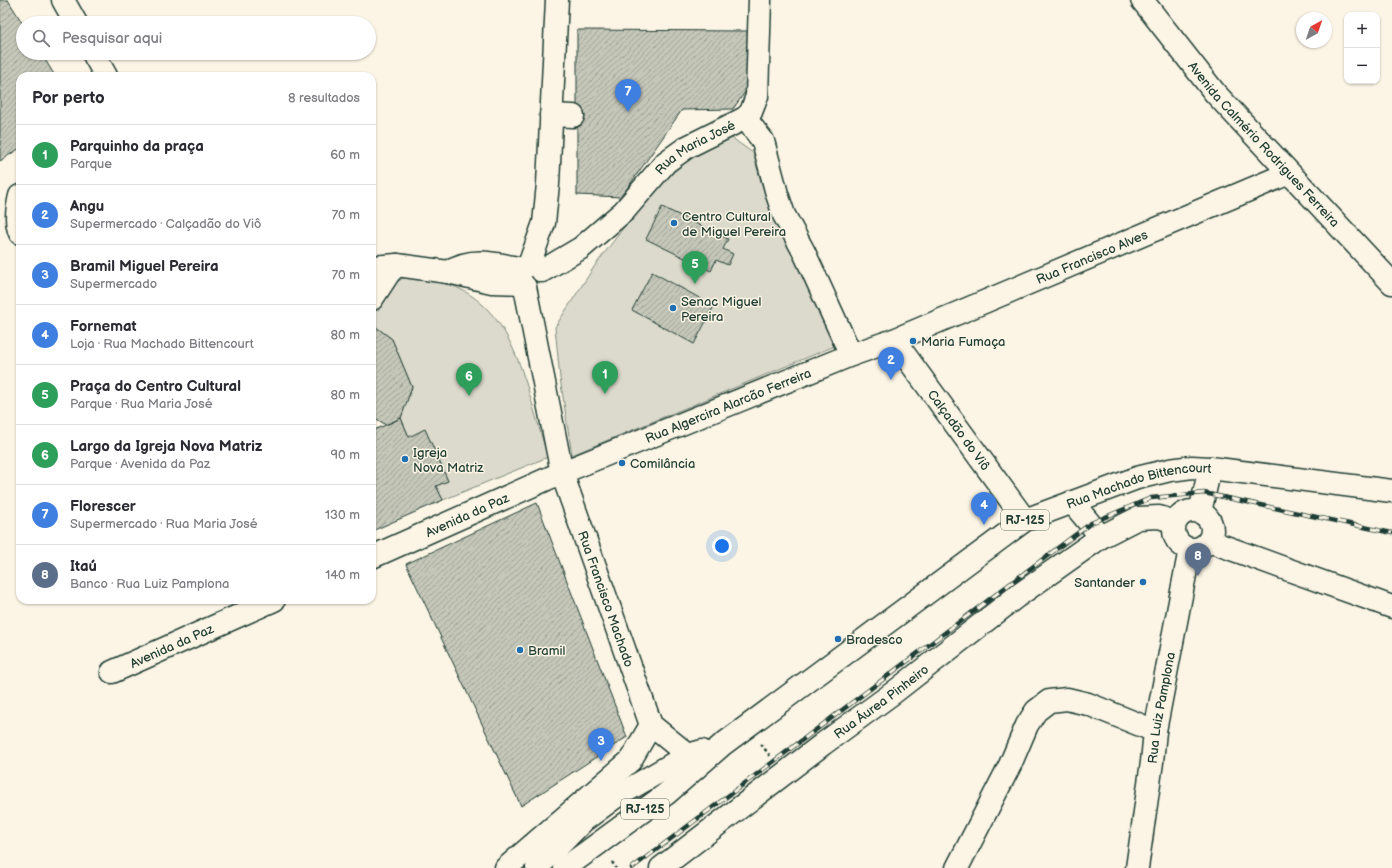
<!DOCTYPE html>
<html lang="pt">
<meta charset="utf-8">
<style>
:root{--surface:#fff;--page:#f7f7f7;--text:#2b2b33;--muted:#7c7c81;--line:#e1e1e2;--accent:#1a73e8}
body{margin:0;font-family:"Balsamiq Sans",sans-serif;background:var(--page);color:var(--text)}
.controls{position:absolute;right:12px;top:12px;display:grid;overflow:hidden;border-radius:8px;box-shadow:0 1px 3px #0004}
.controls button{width:36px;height:36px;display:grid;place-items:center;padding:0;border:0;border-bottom:1px solid var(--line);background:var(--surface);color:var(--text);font:20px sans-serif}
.compass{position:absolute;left:1296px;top:12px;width:36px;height:36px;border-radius:50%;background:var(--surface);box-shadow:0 1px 3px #0004;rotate:40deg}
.you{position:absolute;left:722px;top:546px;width:14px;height:14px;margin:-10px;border:3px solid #fff;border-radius:50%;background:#1a73e8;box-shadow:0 0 0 6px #1a73e833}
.badge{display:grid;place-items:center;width:26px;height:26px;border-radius:50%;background:var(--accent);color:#fff;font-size:13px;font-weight:700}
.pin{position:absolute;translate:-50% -33px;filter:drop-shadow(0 1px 2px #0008)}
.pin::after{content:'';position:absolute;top:21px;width:14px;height:12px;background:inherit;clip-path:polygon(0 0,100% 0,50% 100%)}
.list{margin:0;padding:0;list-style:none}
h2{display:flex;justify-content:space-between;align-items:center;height:52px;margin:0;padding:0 16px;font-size:17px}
h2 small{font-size:13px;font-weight:400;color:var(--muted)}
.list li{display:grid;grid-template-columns:26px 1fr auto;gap:12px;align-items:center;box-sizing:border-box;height:60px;padding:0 16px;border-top:1px solid var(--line)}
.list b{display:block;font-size:15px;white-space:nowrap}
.list p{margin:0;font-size:13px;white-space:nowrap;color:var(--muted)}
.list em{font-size:13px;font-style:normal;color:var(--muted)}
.icon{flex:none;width:22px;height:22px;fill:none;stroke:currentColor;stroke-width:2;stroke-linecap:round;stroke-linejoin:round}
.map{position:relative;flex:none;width:1392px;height:868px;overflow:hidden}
.search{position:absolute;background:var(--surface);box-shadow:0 1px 3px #0004;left:16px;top:16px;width:360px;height:44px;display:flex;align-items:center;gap:10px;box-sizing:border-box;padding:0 14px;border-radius:22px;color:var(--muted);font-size:15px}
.panel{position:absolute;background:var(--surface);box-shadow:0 1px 3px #0004;left:16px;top:72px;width:360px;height:532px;border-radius:12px}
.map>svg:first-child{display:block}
.park{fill:#dcdacc;stroke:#7e8c80}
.building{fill:url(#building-hatch);stroke:#1f3d34}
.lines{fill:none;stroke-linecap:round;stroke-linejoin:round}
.minor-casing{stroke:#1f3d34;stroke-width:25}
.major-casing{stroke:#1f3d34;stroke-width:25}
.path{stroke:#1f3d34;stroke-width:2.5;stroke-dasharray:3 3;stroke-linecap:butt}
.minor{stroke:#fcf5e5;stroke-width:22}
.major{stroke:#fcf5e5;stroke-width:22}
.rail-casing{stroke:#1f3d34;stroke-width:4.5}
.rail{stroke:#fcf5e5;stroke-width:3;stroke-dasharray:9;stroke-linecap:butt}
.poi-dot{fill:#1f6fb2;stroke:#fcf5e5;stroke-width:1.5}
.labels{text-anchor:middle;stroke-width:3;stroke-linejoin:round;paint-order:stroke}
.shield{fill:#fcf5e5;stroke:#617469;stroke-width:1}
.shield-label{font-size:12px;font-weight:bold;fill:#1f3d34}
.street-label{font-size:13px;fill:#1f3d34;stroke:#fcf5e5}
.poi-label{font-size:13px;fill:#1f3d34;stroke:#fcf5e5;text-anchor:start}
</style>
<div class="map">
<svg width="1392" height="868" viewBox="0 0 1392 868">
<defs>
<pattern id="building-hatch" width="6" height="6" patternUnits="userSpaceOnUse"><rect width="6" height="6" fill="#c5c7b9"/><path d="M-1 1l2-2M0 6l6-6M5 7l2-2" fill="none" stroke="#9fa397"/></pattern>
</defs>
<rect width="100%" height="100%" fill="#fcf5e5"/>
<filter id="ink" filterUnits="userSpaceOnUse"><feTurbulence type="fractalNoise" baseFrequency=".025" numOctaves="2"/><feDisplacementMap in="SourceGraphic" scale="8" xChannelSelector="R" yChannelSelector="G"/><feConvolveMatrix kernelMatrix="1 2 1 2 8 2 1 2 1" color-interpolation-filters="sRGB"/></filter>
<g filter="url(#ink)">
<path class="park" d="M732,138L753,153L762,185L792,245L814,301L842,343L572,455L560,378L555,327L594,267L630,219L662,182L695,154Z
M405,277C514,279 521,375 548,457L443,500L436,486L448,481L425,430L409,437L401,418L412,387L392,339L372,324C372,299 385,289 405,277Z"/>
<path class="building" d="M0,0H8L23,24V53H41L55,76H20V148L0,161Z
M577,30L749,31L752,82L733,109L682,110L621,197L577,195Z
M662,207L728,239L723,249L733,254L728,265L716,260L711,271L646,239Z
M652,272L714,306L694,344L632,310Z
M372,324L392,339L412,387L401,418L386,425L372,416Z
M401,418L409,437L425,429L448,481L436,486L443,500L372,531V431Z
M537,503L627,737L521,806L406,564Z"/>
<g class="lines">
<g class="minor-casing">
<g id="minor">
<path d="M63,0L76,23"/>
<path id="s1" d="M1142,0L1215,93L1392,283"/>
<path d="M93,53L106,76"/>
<path d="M551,115L573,116"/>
<path d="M745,118L751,112L757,96L760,0"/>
<path d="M20,196C17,208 15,222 20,233"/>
<path d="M529,265L544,223L548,184L557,0"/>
<path d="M372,267L397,265L448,272L492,282L522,283"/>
<path id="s2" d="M542,271L581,248L624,211L666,162L687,147L745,118L763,141L777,194L784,215L804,252L851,355"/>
<path d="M448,272C471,256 497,264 523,269"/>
<path id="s3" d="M525,287L562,473L651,725L688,755"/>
<path d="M372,299L389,273L397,265"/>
<path id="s4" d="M894,340L1025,520"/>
<path d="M1072,502L1101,537"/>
<circle cx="1193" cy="530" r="19"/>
<path d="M1200,512L1210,468"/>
<path d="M1209,541L1392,607"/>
<path id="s5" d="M372,557L556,475L851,355L894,340L1289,173"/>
<path id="s6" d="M112,672L274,600"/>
<path d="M506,868L630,761L651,725"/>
<path d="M537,868L583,821L614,798L688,755L702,751"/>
<path id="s7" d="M661,868L823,744L893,693L1016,597L1101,537L1138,518L1159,517L1175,522"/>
<path d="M957,868L1010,765L1027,725L1036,711L1049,701L1067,699L1088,704L1155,731"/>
<path id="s8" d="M1137,868L1152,762L1155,731L1190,549"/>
</g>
</g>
<g class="major-casing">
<g id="major">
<path id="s9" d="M565,868L666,794L722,745L1025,520L1137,478L1170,470L1192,467L1210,468L1392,491"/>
</g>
</g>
<path class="path" d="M761,744L770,756
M612,862L616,868"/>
<use href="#minor" class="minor"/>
<use href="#major" class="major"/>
<g class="rail-casing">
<path id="rail" d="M632,868L1091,523L1151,498L1204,493L1392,533"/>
</g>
<use href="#rail" class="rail"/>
</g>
</g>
<g class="poi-dot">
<circle cx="674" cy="223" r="4"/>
<circle cx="673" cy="308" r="4"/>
<circle cx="913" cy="341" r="4"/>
<circle cx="405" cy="459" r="4"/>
<circle cx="622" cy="463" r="4"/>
<circle cx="1143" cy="582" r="4"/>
<circle cx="838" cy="639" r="4"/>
<circle cx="520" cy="650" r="4"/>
</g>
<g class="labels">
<g class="shield">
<rect x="1001" y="510" width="48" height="20" rx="3"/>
<rect x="621" y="799" width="48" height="20" rx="3"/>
</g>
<g class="shield-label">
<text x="1025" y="524">RJ-125</text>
<text x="645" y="813">RJ-125</text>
</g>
<g class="street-label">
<text dy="5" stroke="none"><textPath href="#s1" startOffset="189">Avenida Calmério Rodrigues Ferreira</textPath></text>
<text dy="5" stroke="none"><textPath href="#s2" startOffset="199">Rua Maria José</textPath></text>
<text dy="5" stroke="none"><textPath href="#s5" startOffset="780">Rua Francisco Alves</textPath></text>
<text dy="5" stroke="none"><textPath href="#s5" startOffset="387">Rua Algercira Alarcão Ferreira</textPath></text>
<text dy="5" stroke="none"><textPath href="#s4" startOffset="111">Calçadão do Viô</textPath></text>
<text dy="5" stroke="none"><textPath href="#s9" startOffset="697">Rua Machado Bittencourt</textPath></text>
<text dy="5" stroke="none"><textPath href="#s5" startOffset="104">Avenida da Paz</textPath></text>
<text dy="5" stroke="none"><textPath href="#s3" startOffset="323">Rua Francisco Machado</textPath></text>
<text dy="5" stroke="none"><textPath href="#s6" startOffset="65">Avenida da Paz</textPath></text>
<text dy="5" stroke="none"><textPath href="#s7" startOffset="276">Rua Áurea Pinheiro</textPath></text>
<text dy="5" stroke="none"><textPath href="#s8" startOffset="162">Rua Luiz Pamplona</textPath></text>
</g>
<g class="poi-label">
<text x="682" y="221">Centro Cultural<tspan x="682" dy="15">de Miguel Pereira</tspan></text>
<text x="681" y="306">Senac Miguel<tspan x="681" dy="15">Pereira</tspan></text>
<text x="921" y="346">Maria Fumaça</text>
<text x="413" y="457">Igreja<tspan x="413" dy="15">Nova Matriz</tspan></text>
<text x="630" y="468">Comilância</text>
<text x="1135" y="587" text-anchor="end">Santander</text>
<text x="846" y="644">Bradesco</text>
<text x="528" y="655">Bramil</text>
</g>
</g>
</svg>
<div class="controls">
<button>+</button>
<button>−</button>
</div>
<svg class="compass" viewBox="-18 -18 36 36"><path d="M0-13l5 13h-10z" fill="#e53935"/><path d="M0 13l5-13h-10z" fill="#7c7c81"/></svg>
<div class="you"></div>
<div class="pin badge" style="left:605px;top:394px;background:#2e9e5b">1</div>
<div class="pin badge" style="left:891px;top:380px;background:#3f7fe0">2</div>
<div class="pin badge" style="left:601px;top:761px;background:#3f7fe0">3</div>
<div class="pin badge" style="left:984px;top:525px;background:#3f7fe0">4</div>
<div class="pin badge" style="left:695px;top:284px;background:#2e9e5b">5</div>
<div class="pin badge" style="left:469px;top:396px;background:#2e9e5b">6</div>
<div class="pin badge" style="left:628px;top:112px;background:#3f7fe0">7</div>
<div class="pin badge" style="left:1198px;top:576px;background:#5c6f8a">8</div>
<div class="search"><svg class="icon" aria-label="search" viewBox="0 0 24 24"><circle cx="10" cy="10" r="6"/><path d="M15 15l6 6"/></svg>Pesquisar aqui</div>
<section class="panel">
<h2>Por perto<small>8 resultados</small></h2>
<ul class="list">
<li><span class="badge" style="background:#2e9e5b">1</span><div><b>Parquinho da praça</b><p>Parque</p></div><em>60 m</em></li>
<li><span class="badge" style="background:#3f7fe0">2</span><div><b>Angu</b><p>Supermercado · Calçadão do Viô</p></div><em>70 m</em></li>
<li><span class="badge" style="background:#3f7fe0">3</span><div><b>Bramil Miguel Pereira</b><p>Supermercado</p></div><em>70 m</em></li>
<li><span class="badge" style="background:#3f7fe0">4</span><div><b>Fornemat</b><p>Loja · Rua Machado Bittencourt</p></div><em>80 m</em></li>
<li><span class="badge" style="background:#2e9e5b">5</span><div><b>Praça do Centro Cultural</b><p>Parque · Rua Maria José</p></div><em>80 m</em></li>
<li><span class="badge" style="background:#2e9e5b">6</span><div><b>Largo da Igreja Nova Matriz</b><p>Parque · Avenida da Paz</p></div><em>90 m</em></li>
<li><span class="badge" style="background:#3f7fe0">7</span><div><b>Florescer</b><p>Supermercado · Rua Maria José</p></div><em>130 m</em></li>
<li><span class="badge" style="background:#5c6f8a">8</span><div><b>Itaú</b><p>Banco · Rua Luiz Pamplona</p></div><em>140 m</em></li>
</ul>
</section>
</div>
